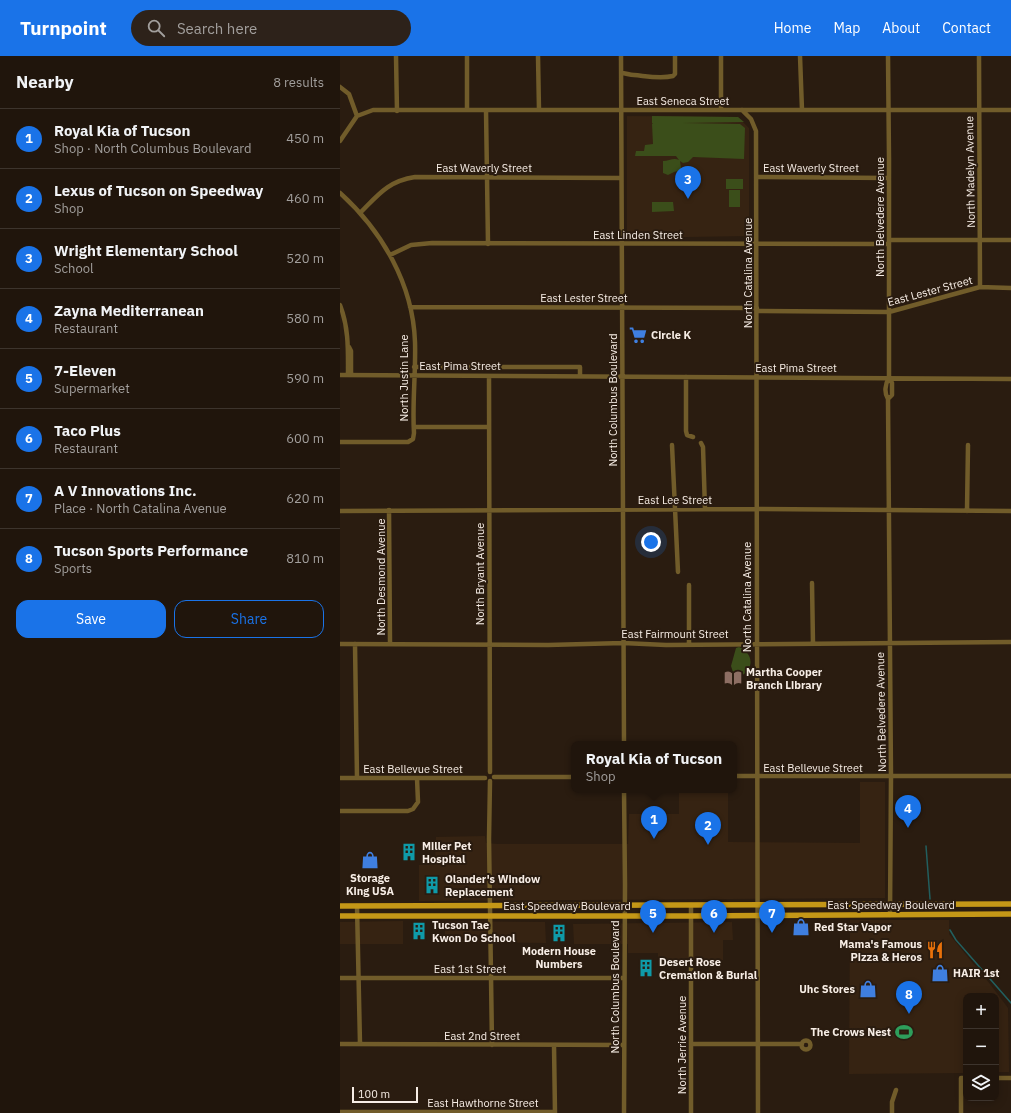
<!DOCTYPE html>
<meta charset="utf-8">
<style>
:root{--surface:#20150c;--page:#2d221a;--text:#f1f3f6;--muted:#a29f9d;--line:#3d342d;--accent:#1a73e8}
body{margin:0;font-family:"IBM Plex Sans",sans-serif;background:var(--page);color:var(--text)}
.controls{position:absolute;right:12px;bottom:12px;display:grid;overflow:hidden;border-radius:8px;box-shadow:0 2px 10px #0003}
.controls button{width:36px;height:36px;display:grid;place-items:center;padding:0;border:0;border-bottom:1px solid var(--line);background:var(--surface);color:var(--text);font:20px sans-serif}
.scale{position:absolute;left:12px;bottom:10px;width:66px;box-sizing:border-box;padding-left:4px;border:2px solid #f7ede5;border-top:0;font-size:11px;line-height:14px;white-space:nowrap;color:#f7ede5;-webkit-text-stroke:3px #2a1c10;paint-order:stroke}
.you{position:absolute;left:311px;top:486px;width:14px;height:14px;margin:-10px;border:3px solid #fff;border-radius:50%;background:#1a73e8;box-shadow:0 0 0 6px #1a73e833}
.badge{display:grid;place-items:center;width:26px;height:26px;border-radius:50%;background:var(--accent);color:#fff;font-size:13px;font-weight:700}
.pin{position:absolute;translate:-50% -33px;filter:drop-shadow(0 1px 2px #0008)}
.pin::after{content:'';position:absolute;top:21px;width:14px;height:12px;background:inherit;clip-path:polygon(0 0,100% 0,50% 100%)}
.popup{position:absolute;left:231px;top:685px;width:166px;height:52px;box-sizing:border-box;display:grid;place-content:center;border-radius:8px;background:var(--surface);filter:drop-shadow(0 1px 3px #0005);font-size:13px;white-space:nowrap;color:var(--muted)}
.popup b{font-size:15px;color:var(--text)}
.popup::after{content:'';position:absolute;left:50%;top:100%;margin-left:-8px;border:8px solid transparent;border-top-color:var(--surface)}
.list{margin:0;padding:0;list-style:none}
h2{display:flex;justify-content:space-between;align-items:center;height:52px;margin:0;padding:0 16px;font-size:17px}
h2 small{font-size:13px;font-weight:400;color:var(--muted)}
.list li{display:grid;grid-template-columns:26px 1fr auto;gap:12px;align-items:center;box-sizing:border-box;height:60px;padding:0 16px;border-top:1px solid var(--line)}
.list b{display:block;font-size:15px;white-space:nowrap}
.list p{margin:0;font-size:13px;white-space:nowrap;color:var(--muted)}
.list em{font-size:13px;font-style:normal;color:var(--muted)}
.actions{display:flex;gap:8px;padding:12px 16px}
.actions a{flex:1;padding:9px 0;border:1px solid var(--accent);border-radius:12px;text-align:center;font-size:14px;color:var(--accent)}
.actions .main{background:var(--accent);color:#fff}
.icon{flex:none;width:22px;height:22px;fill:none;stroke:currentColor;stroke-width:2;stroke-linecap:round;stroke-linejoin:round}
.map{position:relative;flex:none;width:671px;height:1057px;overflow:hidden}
header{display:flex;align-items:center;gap:24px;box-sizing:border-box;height:56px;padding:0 20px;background:var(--accent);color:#fff}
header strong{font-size:19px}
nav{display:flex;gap:22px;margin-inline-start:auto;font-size:14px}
.search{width:280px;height:36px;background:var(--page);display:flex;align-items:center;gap:10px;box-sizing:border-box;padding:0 14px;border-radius:22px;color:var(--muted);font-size:15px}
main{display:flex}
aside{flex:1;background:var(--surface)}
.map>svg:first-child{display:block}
.built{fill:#362312}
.green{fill:#3b4e1a}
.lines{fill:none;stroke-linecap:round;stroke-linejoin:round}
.stream{stroke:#225f5f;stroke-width:1.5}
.minor{stroke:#715c2a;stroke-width:4.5}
.major{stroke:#c49717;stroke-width:5.5}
.labels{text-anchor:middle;stroke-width:4;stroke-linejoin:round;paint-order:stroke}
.street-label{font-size:11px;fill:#f7ede5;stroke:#2a1c10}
.poi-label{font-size:11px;font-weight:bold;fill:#f7ede5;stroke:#2a1c10;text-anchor:start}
</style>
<header>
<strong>Turnpoint</strong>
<div class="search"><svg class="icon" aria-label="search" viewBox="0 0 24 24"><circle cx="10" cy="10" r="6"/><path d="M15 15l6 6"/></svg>Search here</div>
<nav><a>Home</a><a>Map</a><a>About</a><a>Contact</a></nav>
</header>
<main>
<aside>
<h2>Nearby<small>8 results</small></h2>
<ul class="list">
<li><span class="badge">1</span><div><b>Royal Kia of Tucson</b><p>Shop · North Columbus Boulevard</p></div><em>450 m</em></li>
<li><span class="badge">2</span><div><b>Lexus of Tucson on Speedway</b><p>Shop</p></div><em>460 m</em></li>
<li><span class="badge">3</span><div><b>Wright Elementary School</b><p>School</p></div><em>520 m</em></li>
<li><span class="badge">4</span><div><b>Zayna Mediterranean</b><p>Restaurant</p></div><em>580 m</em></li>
<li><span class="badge">5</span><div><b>7-Eleven</b><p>Supermarket</p></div><em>590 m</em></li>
<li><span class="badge">6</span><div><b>Taco Plus</b><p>Restaurant</p></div><em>600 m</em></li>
<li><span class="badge">7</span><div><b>A V Innovations Inc.</b><p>Place · North Catalina Avenue</p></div><em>620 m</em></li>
<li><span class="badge">8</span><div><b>Tucson Sports Performance</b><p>Sports</p></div><em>810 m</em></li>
</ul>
<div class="actions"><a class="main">Save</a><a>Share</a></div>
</aside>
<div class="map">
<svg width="671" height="1057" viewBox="0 0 671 1057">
<rect width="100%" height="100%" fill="#2a1c10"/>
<path class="built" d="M287,60L398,61L409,72V180L289,182L287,181Z
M520,726H545V842L79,845V809L95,808L96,781L145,780L146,787L158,788H288L289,758H339V734H388V786L520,787Z
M510,864H609V878L650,928L668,952L669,1016H656V940H626V1017L509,1018Z
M63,865V888H0V866Z
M105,865L205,866L206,887L105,886Z
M392,866L393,884H383V904L318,906V897H288V888H234L233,868Z"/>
<path class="green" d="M312,60L398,61L404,66L343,67L400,68L405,72L404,103L353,101L348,106L343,107L340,105L341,112L338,115L334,116L328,119L323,117V105C329,105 334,101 339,104L336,100H295L296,95H304L305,89L313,88L312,68H313L312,67Z
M386,123H403V133H386Z
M389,134H400V151H389Z
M312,146H333L334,155L312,156Z
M399,591C413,597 415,612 401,620L393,616L391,610L396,592Z"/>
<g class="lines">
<path class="stream" d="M586,790L590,843
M610,874L616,884L671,947"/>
<path class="minor" d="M56,0L57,55
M127,0V54
M198,0L199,54
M281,0L284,688
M381,0V54
M460,0L462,54
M548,0L549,102V322
M639,0L640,231
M281,17C286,17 289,19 294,19C306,20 320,23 333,20L335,18V0
M0,31L9,38L17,60
M146,54L148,188
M402,54L411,63L416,75L418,1057
M17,60L33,54H671
M0,85L17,60
M416,121L549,122
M0,137C42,175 73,228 75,286C76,316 72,347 74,377L73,383L68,386H0
M20,157C38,139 48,125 75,121L281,122
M549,184H671
M50,199L71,189L92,187L549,188
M0,249C9,272 8,295 8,319
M70,251L417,252
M417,255L549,256L640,231L671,232
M9,291L11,295V319
M74,311H240V320
M0,319L671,323
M149,320L150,716
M346,321V375L347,379L353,381
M548,343L552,339V327L549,322C545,328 544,337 548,343L551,721L550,859
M74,371H148
M361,387L363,391L365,453
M332,389L338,516
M49,454L50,587
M0,455L416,453L671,455
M627,455L628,389
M472,527L473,588
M0,588L208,589L283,587L326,589L671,586
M15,588L17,722
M349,588V529
M394,720H671
M154,721H234
M0,722H145
M150,725L149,783L152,989
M284,734L285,829L284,1057
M0,755H68L73,753L78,746L77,722
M351,849V1057
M17,850L20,988
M0,922H284
M461.5 989a4.5 4.5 0 1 1 9 0a4.5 4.5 0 1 1-9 0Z
M0,988L284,989
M351,988H462
M214,989L215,1057
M656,1022H671
M0,1056H215
M552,1057V1046L556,1034
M621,1057V1022H626"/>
<path class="major" d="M0,850L671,848
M0,860H350L671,858"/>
</g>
<defs>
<g id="supermarket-bare" transform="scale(1.38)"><path d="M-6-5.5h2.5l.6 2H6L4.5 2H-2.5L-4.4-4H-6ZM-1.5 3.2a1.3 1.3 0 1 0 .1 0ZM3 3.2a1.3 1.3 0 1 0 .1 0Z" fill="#3f7fe0" stroke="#2a1c10" stroke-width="2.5" paint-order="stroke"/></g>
<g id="library-bare" transform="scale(1.38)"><path d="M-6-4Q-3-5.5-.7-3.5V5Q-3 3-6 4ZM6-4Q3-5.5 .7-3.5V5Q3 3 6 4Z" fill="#8d6e63" stroke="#2a1c10" stroke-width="2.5" paint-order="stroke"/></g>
<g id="building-bare" transform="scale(1.38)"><path d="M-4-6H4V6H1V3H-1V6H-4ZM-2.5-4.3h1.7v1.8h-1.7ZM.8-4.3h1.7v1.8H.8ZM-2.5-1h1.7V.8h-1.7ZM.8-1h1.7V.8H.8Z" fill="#0f9aa8" stroke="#2a1c10" stroke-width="2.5" paint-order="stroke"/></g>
<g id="shop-bare" transform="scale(1.38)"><path d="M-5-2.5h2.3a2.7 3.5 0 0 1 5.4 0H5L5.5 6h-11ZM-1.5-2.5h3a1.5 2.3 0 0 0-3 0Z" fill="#3f7fe0" stroke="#2a1c10" stroke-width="2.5" paint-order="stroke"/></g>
<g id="restaurant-bare" transform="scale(1.38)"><path d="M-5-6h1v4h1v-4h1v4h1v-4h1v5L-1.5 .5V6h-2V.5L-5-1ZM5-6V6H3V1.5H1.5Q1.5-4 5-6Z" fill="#e8710a" stroke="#2a1c10" stroke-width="2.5" paint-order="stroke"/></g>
<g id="stadium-bare" transform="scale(1.38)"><path d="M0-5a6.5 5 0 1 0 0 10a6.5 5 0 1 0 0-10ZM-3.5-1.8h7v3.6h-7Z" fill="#2e9e5b" stroke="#2a1c10" stroke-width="2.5" paint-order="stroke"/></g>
</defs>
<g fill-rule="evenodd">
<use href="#supermarket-bare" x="298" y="279"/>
<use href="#library-bare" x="393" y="622"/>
<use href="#building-bare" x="69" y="796"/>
<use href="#shop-bare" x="30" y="804"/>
<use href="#building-bare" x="92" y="829"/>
<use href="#shop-bare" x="461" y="871"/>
<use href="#building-bare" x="79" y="875"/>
<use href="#building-bare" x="219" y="877"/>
<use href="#restaurant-bare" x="595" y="894"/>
<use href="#building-bare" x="306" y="912"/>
<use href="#shop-bare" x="600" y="917"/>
<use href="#shop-bare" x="528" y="933"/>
<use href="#stadium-bare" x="564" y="976"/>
</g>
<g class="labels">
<g class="street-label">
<text x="343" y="49">East Seneca Street</text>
<text x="144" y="116">East Waverly Street</text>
<text x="471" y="116">East Waverly Street</text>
<text transform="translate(630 116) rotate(-91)" y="4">North Madelyn Avenue</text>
<text transform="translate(540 161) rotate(-90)" y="4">North Belvedere Avenue</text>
<text x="298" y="183">East Linden Street</text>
<text transform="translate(408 217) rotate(-90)" y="4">North Catalina Avenue</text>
<text transform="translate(590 235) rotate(-15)" y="4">East Lester Street</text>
<text x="244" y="246">East Lester Street</text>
<text x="120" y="314">East Pima Street</text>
<text x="456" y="316">East Pima Street</text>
<text transform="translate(64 322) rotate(-90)" y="4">North Justin Lane</text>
<text transform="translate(273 344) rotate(-90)" y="4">North Columbus Boulevard</text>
<text x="335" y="448">East Lee Street</text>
<text transform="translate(140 518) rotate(-90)" y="4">North Bryant Avenue</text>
<text transform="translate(41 521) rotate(-90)" y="4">North Desmond Avenue</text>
<text transform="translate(407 541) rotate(-90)" y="4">North Catalina Avenue</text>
<text x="335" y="582">East Fairmount Street</text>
<text transform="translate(541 656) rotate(-91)" y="4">North Belvedere Avenue</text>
<text x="473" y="716">East Bellevue Street</text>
<text x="73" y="717">East Bellevue Street</text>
<text x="551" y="853">East Speedway Boulevard</text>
<text x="227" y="854">East Speedway Boulevard</text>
<text x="130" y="917">East 1st Street</text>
<text transform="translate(275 931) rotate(-90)" y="4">North Columbus Boulevard</text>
<text x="142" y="984">East 2nd Street</text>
<text transform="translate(342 989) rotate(-90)" y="4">North Jerrie Avenue</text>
<text x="143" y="1051">East Hawthorne Street</text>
</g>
<g class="poi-label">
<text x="311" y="283">Circle K</text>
<text x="406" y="620">Martha Cooper<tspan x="406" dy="13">Branch Library</tspan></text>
<text x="82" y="794">Miller Pet<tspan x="82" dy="13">Hospital</tspan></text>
<text x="30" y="826" text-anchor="middle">Storage<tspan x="30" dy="13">King USA</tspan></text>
<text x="105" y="827">Olander's Window<tspan x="105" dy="13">Replacement</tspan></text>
<text x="92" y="873">Tucson Tae<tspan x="92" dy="13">Kwon Do School</tspan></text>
<text x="474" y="875">Red Star Vapor</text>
<text x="582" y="892" text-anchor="end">Mama's Famous<tspan x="582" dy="13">Pizza &amp; Heros</tspan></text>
<text x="219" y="899" text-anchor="middle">Modern House<tspan x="219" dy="13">Numbers</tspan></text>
<text x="319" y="910">Desert Rose<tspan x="319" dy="13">Cremation &amp; Burial</tspan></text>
<text x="613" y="921">HAIR 1st</text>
<text x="515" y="937" text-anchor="end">Uhc Stores</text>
<text x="551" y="980" text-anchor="end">The Crows Nest</text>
</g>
</g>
</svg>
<div class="controls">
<button>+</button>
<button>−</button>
<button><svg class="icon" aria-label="layers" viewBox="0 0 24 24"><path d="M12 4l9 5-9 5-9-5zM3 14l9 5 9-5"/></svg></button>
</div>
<div class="scale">100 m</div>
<div class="you"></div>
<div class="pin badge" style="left:314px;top:783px">1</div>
<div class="popup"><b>Royal Kia of Tucson</b>Shop</div>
<div class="pin badge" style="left:368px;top:789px">2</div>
<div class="pin badge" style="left:348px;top:143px">3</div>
<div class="pin badge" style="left:568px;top:772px">4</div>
<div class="pin badge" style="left:313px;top:877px">5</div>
<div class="pin badge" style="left:374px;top:877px">6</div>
<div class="pin badge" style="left:432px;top:877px">7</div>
<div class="pin badge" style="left:569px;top:958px">8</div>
</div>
</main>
